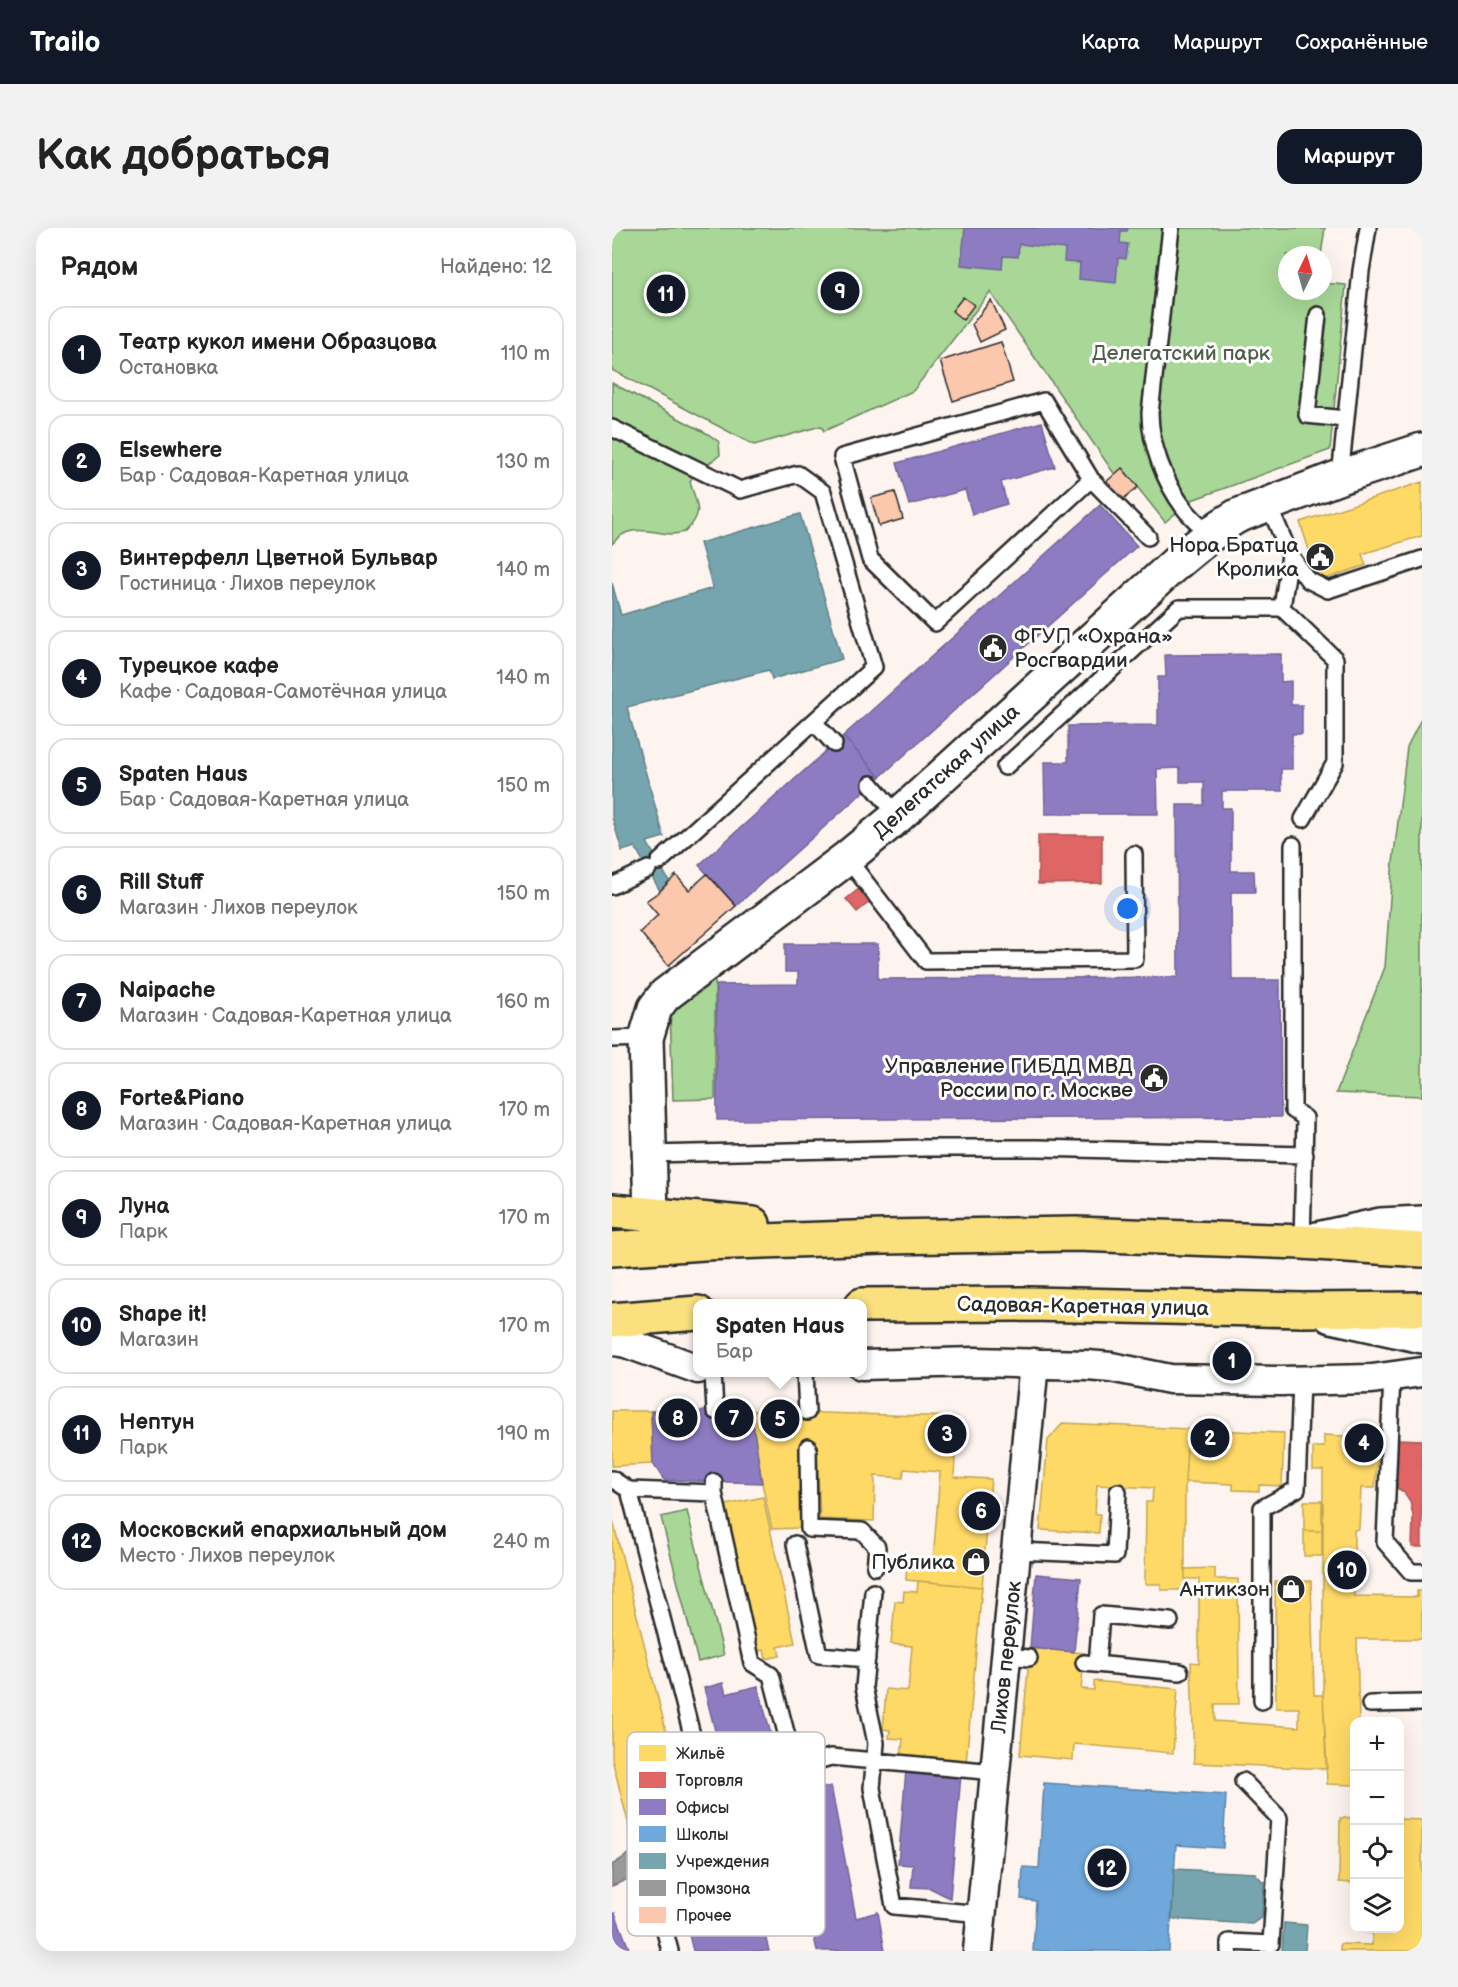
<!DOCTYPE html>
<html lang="ru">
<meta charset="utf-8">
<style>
:root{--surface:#fff;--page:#f2f2f2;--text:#222;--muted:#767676;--line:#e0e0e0;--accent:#111827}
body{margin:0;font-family:"Balsamiq Sans",sans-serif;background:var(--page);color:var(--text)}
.controls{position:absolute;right:18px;bottom:18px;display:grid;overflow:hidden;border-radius:12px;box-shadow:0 6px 24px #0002}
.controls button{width:54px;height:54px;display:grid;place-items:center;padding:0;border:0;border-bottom:2px solid var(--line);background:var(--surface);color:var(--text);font:30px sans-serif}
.compass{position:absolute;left:666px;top:18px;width:54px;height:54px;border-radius:50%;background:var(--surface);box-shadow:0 6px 24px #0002;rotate:5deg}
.you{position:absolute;left:516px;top:681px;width:21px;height:21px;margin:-15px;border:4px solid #fff;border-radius:50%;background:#1a73e8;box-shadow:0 0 0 9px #1a73e833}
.badge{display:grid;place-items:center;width:39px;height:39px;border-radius:50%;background:var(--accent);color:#fff;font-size:20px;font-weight:700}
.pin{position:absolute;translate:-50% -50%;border:3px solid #fff;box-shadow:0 2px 6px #0006}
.popup{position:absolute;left:81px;top:1071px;width:174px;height:78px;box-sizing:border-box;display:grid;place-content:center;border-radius:12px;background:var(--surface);filter:drop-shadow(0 2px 4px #0005);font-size:20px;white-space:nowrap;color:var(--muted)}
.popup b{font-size:22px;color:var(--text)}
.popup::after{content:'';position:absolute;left:50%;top:100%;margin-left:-12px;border:12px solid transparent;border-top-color:var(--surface)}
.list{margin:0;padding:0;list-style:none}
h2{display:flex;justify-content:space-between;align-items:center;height:78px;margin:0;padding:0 24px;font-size:26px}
h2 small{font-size:20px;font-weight:400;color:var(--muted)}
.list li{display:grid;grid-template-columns:39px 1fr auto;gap:18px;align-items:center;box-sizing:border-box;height:96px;margin:0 12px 12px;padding:0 12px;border:2px solid var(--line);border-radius:18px}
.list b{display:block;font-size:22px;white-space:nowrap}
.list p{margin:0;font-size:20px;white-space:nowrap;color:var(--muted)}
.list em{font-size:20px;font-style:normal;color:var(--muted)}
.icon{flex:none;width:33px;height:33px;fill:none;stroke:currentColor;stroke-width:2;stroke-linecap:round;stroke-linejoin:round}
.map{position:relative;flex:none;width:810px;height:1723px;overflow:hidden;border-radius:18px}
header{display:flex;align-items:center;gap:36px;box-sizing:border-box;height:84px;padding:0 30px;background:var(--accent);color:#fff}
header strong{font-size:28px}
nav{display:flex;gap:33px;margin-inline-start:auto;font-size:21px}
.intro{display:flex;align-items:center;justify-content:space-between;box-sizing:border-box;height:144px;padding:0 36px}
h1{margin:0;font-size:42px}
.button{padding:15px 27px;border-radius:18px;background:var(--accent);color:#fff;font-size:21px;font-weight:700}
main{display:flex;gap:36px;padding:0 36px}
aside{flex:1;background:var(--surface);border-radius:18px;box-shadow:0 6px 24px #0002}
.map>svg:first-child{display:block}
.green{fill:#a8d797;stroke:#6a8161;stroke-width:1.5}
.homes{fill:#ffd966;stroke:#bfa554;stroke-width:1.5}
.shops{fill:#e06666;stroke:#aa5454;stroke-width:1.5}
.offices{fill:#8e7cc3;stroke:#706495;stroke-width:1.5}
.schools{fill:#6fa8dc;stroke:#5b82a7;stroke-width:1.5}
.public{fill:#76a5af;stroke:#608087;stroke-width:1.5}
.industry{fill:#999;stroke:#787878;stroke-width:1.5}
.building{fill:#fcc8ad;stroke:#2b2b2b;stroke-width:1.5}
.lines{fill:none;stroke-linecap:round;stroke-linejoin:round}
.lane-casing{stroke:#2b2b2b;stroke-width:20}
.street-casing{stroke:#2b2b2b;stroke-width:33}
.secondary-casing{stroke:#2b2b2b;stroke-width:38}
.primary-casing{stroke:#2b2b2b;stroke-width:38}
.lane{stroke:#fff;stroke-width:15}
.street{stroke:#fff;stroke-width:28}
.secondary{stroke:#fff;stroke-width:33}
.primary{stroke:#fbe080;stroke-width:33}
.labels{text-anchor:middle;stroke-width:6;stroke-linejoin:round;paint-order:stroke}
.park-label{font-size:21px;fill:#505f4b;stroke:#fff}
.poi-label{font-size:21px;fill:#2b2b2b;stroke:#fff;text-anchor:end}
.street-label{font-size:21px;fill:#2b2b2b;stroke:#fff}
.key{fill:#fff;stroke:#bfbfbf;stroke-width:1.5}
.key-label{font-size:16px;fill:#2b2b2b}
</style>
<header>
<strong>Trailo</strong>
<nav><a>Карта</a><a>Маршрут</a><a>Сохранённые</a></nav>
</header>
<div class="intro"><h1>Как добраться</h1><a class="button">Маршрут</a></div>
<main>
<aside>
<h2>Рядом<small>Найдено: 12</small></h2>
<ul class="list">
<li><span class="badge">1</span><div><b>Театр кукол имени Образцова</b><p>Остановка</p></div><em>110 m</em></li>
<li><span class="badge">2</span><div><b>Elsewhere</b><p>Бар · Садовая-Каретная улица</p></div><em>130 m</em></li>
<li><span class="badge">3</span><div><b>Винтерфелл Цветной Бульвар</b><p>Гостиница · Лихов переулок</p></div><em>140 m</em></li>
<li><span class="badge">4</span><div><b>Турецкое кафе</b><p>Кафе · Садовая-Самотёчная улица</p></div><em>140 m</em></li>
<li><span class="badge">5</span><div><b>Spaten Haus</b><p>Бар · Садовая-Каретная улица</p></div><em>150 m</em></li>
<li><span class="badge">6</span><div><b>Rill Stuff</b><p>Магазин · Лихов переулок</p></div><em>150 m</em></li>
<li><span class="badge">7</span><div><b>Naipache</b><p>Магазин · Садовая-Каретная улица</p></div><em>160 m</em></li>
<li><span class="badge">8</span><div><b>Forte&amp;Piano</b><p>Магазин · Садовая-Каретная улица</p></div><em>170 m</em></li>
<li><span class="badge">9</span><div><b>Луна</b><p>Парк</p></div><em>170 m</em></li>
<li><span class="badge">10</span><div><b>Shape it!</b><p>Магазин</p></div><em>170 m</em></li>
<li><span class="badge">11</span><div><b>Нептун</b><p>Парк</p></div><em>190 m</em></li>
<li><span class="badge">12</span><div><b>Московский епархиальный дом</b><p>Место · Лихов переулок</p></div><em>240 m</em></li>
</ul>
</aside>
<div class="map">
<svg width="810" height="1723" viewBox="0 0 810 1723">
<rect width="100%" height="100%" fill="#fef4ef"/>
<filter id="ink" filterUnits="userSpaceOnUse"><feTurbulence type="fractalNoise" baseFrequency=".0167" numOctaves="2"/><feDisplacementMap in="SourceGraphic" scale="12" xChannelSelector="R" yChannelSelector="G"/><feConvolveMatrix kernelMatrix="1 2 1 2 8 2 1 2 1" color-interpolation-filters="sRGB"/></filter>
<g filter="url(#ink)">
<path class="green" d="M0,0H713L709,27H675V63H711V55L734,57L718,222L580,272L553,294L511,241L503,247L378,64L301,163L212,203L209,198L142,217L0,142Z
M0,155L96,206L107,214L108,227L96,236L83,242L78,254C85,278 93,284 73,304C69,305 63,306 59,306C36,304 17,295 0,316Z
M810,489V868L724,865L773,739L780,643L795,519Z
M103,752V871L61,872L58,782Z
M75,1283L112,1427L86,1434L49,1289Z"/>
<path class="homes" d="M810,254V308L750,326L754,337L707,353L688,294Z
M0,1183H39L41,1236L0,1238Z
M139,1183L345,1189L342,1249L379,1251L370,1359L294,1352L295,1331L321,1333L328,1244L292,1241L291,1250L263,1248L262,1293L208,1291L205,1220L188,1219L189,1300L160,1301L150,1255Z
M451,1195L576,1201L573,1254V1362H549V1356H533L534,1274H540L541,1260L485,1257L483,1286H488L487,1305L428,1302L436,1212Z
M576,1201L672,1205L670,1258L647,1257V1263L621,1262V1256L573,1254Z
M712,1207L767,1210L763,1260H749L747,1301L742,1302V1368L805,1369V1363H810V1411H745L747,1494H742V1557L715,1556L711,1467V1242H701V1219H712Z
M151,1269L183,1415L166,1419L168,1428L154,1431L152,1422L145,1423L114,1277Z
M692,1273H710V1303H692Z
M0,1289L79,1601L23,1622L0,1531Z
M692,1303H710V1328H692Z
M603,1340V1351H626L627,1476H603V1493L687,1499V1480H664L663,1353H699L702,1467H711L715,1541L582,1535L579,1434L587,1435V1351H573V1341Z
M306,1353L370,1359L354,1535L289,1530L291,1511L277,1510L278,1502L271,1501L274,1461L296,1463L300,1418L279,1416L283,1373L291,1374L292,1363L305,1364Z
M418,1420L473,1425L469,1461L482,1462V1453L566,1461L561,1525L462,1516L461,1532L408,1527Z
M728,1590H742V1655L727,1654Z
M788,1591L810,1592V1723H728V1716L760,1717V1705H753V1700H788Z"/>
<path class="shops" d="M426,607H490V655L426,656Z
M248,660L259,673L245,684L234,671Z
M786,1211L810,1212V1319H800L801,1288L798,1273L792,1264L785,1260Z"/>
<path class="offices" d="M353,0H516L515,3H509L508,15L516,16L514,31L506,30L504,55L467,51L468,35L452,34L453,21L407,16L406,29L391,28L390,41L349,37Z
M430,194L443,239L389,254L395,276L360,286L353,262L297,277L285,235Z
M488,277L525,318L268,549L231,508Z
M669,426V454L679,453V477H690V506H680V541H669L670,563H610V580H619V643H642L643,664H619L620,752H668L669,889L105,892L104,757L186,756V744H173V716H266V751L566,749L565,577H592V554H568V540L545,541L546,586H433L432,534H456V498L546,497V449H554L553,427Z
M231,508L268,549L124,678L87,637Z
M39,1183H139L150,1255L52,1252L41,1236Z
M424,1346L469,1350L462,1424L418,1420Z
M111,1455L114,1466L146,1458L169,1544L117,1557L92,1460Z
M294,1542L349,1547L338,1670L318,1660L299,1659L301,1637L286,1636Z
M219,1558L244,1690L266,1684L273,1723H205L189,1645L178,1648L163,1568Z
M124,1589L144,1670L100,1682L93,1651L68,1657L56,1609L79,1601Z
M93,1651L100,1682L144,1670L157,1723H81L65,1658Z
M3,1685L18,1723H0V1686Z"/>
<path class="schools" d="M432,1555L614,1567L611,1620L564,1617L557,1723H421L424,1673L409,1671L411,1639L427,1640Z"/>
<path class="public" d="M188,286L230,431L160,451L157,442L15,479L52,609L35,614L57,653L48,663L23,619L10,623L0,589V355L9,387L101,360L88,315Z
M562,1641L643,1645L652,1655L650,1689L640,1696L560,1691Z
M672,1695L695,1697L693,1723H670Z"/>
<path class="industry" d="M50,1612L57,1633L35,1643L37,1646L18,1654L16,1651L0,1658V1637L23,1622Z"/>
<path class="building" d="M351,69L362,77L351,92L340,83Z
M379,72L393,102L368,114L360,96Z
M389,114L401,154L341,173L328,133Z
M510,240L526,259L509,273L494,254Z
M283,264L291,291L267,298L259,270Z
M95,646L124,678L56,738L28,704L46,687L34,673L48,663L64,647L77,662Z"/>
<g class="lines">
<g class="lane-casing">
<path id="lane" d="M559,0L538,185C538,216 553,255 572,280C579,290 590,298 598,307
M706,87L695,187L733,191
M0,200L128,262L186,246L211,264L262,439L47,634
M728,249L749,43L756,0
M479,251L432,173L230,229L258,331L323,395L479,251L536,309
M656,275L678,327L696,352L716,362L810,331
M670,380L723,431V535L691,591
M203,495L222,516
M393,539L567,380H670L678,327
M259,556L286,588
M681,617V882L693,890L690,1014
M235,630L314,733L523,731L522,626
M0,658L36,641
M0,811L34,810
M37,926L312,920H426L693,927
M101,1144L103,1183
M193,1144L195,1184
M780,1148L773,1314L799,1344H810
M196,1219L197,1301L250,1303L265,1319L263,1339
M0,1251L17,1262L97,1573
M102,1254V1265L140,1435L159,1447L183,1539L219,1529L383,1544
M17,1262L102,1265
M183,1316L207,1427L255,1431
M405,1323L503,1327L506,1264
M261,1364L252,1459L264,1515L260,1560L282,1678L370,1686
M394,1428L417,1430
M472,1435L568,1444
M485,1436L489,1387L558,1393
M650,1473V1280L685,1261L689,1153
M758,1476L810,1475
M41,1656L58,1723
M617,1723V1714L659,1716L667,1590L631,1553"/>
</g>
<g class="street-casing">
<path id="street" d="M0,1112L14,1115L86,1141
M250,1137L363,1134L475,1137L499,1139L558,1151L669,1153L760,1151L810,1144
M366,1723L422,1135"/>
</g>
<g class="secondary-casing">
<path id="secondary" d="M39,986L34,810L43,780L53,767L235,630L286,588L563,336L609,298L625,288L728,249L810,222
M705,1011L768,997L810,995
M719,1088L810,1108"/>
</g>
<g class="primary-casing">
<path id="primary" d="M0,983L141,996
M0,1021L92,1015L271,1009L464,1006L690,1014L810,1022
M250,1077L418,1076L691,1082L810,1081
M0,1092L86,1085"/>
</g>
<use href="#lane" class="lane"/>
<use href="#street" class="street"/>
<use href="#secondary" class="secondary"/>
<use href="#primary" class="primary"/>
</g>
</g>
<defs>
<g id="civic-disc" transform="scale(1.5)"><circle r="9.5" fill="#2b2b2b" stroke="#fff"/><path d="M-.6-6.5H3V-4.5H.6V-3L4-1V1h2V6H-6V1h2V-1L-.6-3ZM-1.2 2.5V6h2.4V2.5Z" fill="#fff"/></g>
<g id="shop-disc" transform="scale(1.5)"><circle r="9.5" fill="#2b2b2b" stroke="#fff"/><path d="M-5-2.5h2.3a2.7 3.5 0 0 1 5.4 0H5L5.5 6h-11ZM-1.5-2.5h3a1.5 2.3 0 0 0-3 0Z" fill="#fff"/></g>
</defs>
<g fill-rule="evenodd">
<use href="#civic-disc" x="708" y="329"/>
<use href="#civic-disc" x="381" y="420"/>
<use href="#civic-disc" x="542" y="850"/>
<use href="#shop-disc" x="364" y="1334"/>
<use href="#shop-disc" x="679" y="1361"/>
</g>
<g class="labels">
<g class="park-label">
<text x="569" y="132">Делегатский парк</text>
</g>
<g class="poi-label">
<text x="687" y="324">Нора Братца<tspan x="687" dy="24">Кролика</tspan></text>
<text x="402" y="415" text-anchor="start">ФГУП «Охрана»<tspan x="402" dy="24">Росгвардии</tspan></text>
<text x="521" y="845">Управление ГИБДД МВД<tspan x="521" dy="24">России по г. Москве</tspan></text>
<text x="343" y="1341">Публика</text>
<text x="658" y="1368">Антикзон</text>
</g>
<g class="street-label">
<text transform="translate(334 543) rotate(-42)" y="7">Делегатская улица</text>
<text transform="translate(471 1078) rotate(1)" y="7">Садовая-Каретная улица</text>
<text transform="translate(394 1429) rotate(-84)" y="7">Лихов переулок</text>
</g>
</g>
<rect x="15" y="1504" width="198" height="204" rx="9" class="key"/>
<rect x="27" y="1517" width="27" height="16" fill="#ffd966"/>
<rect x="27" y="1544" width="27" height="16" fill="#e06666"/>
<rect x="27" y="1571" width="27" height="16" fill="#8e7cc3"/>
<rect x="27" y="1598" width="27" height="16" fill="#6fa8dc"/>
<rect x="27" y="1625" width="27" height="16" fill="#76a5af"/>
<rect x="27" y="1652" width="27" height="16" fill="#999"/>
<rect x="27" y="1679" width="27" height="16" fill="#fcc8ad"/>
<g class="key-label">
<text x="64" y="1531">Жильё</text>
<text x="64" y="1558">Торговля</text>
<text x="64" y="1585">Офисы</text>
<text x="64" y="1612">Школы</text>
<text x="64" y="1639">Учреждения</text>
<text x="64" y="1666">Промзона</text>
<text x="64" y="1693">Прочее</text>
</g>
</svg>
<div class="controls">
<button>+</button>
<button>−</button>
<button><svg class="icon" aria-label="locate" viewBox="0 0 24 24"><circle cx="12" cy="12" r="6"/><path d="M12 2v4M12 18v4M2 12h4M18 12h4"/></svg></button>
<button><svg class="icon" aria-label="layers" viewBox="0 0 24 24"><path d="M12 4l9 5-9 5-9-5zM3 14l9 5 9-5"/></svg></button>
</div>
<svg class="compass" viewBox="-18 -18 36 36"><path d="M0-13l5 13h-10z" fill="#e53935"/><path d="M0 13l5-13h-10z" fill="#767676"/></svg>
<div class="you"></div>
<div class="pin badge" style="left:620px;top:1133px">1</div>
<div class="pin badge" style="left:598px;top:1210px">2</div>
<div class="pin badge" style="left:335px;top:1206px">3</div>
<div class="pin badge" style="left:752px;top:1215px">4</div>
<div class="pin badge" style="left:168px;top:1191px">5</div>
<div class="popup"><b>Spaten Haus</b>Бар</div>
<div class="pin badge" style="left:369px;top:1283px">6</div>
<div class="pin badge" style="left:122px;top:1190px">7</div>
<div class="pin badge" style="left:66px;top:1190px">8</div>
<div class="pin badge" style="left:228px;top:63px">9</div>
<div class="pin badge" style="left:735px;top:1342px">10</div>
<div class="pin badge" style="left:54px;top:66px">11</div>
<div class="pin badge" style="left:495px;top:1640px">12</div>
</div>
</main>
